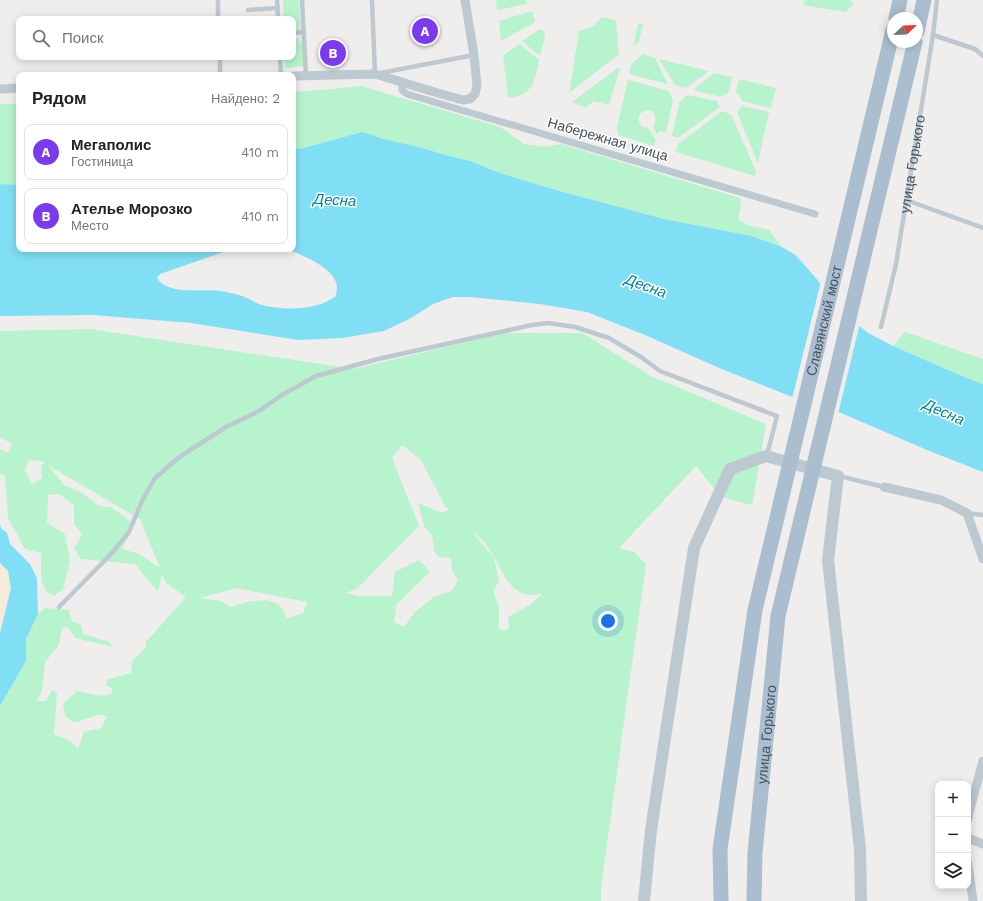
<!DOCTYPE html>
<html lang="ru">
<meta charset="utf-8">
<style>
:root{--surface:#fff;--page:#f2f2f2;--text:#222;--muted:#767676;--line:#e0e0e0;--accent:#7c3aed}
body{margin:0;font-family:"Work Sans",sans-serif;background:var(--page);color:var(--text)}
.controls{position:absolute;right:12px;bottom:12px;display:grid;overflow:hidden;border-radius:8px;box-shadow:0 2px 10px #0003}
.controls button{width:36px;height:36px;display:grid;place-items:center;padding:0;border:0;border-bottom:1px solid var(--line);background:var(--surface);color:var(--text);font:20px sans-serif}
.compass{position:absolute;left:887px;top:12px;width:36px;height:36px;border-radius:50%;background:var(--surface);box-shadow:0 2px 10px #0003;rotate:67deg}
.you{position:absolute;left:608px;top:621px;width:14px;height:14px;margin:-10px;border:3px solid #fff;border-radius:50%;background:#1a73e8;box-shadow:0 0 0 6px #1a73e833}
.badge{display:grid;place-items:center;width:26px;height:26px;border-radius:50%;background:var(--accent);color:#fff;font-size:13px;font-weight:700}
.pin{position:absolute;translate:-50% -50%;border:2px solid #fff;box-shadow:0 1px 4px #0006}
.list{margin:0;padding:0;list-style:none}
h2{display:flex;justify-content:space-between;align-items:center;height:52px;margin:0;padding:0 16px;font-size:17px}
h2 small{font-size:13px;font-weight:400;color:var(--muted)}
.list li{display:grid;grid-template-columns:26px 1fr auto;gap:12px;align-items:center;box-sizing:border-box;height:56px;margin:0 8px 8px;padding:0 8px;border:1px solid var(--line);border-radius:8px}
.list b{display:block;font-size:15px;white-space:nowrap}
.list p{margin:0;font-size:13px;white-space:nowrap;color:var(--muted)}
.list em{font-size:13px;font-style:normal;color:var(--muted)}
.icon{flex:none;width:22px;height:22px;fill:none;stroke:currentColor;stroke-width:2;stroke-linecap:round;stroke-linejoin:round}
.map{position:relative;flex:none;width:983px;height:901px;overflow:hidden}
.search{position:absolute;background:var(--surface);box-shadow:0 2px 10px #0003;left:16px;top:16px;width:280px;height:44px;display:flex;align-items:center;gap:10px;box-sizing:border-box;padding:0 14px;border-radius:8px;color:var(--muted);font-size:15px}
.panel{position:absolute;background:var(--surface);box-shadow:0 2px 10px #0003;left:16px;top:72px;width:280px;height:180px;border-radius:8px}
.map>svg:first-child{display:block}
.green{fill:#b7f3cc;fill-rule:evenodd}
.sand{fill:#f4ebdc}
.water{fill:#80dff4}
.pier{fill:#f0eded}
.lines{fill:none;stroke-linecap:round;stroke-linejoin:round}
.service{stroke:#bcc9d1;stroke-width:4.5}
.pedestrian{stroke:#bcc9d1;stroke-width:7}
.minor{stroke:#bcc9d1;stroke-width:9}
.tertiary{stroke:#bcc9d1;stroke-width:12}
.primary{stroke:#aabecf;stroke-width:15}
.labels{text-anchor:middle;stroke-width:3;stroke-linejoin:round;paint-order:stroke}
.street-label{font-size:14px;fill:#44525d;stroke:#fff}
.water-label{font-size:15px;font-style:italic;fill:#03809b;stroke:#fff}
</style>
<div class="map">
<svg width="983" height="901" viewBox="0 0 983 901">
<rect width="100%" height="100%" fill="#f0eded"/>
<path class="green" d="M283,0H299L300,27L299,30H293V19H284Z
M496,0H526L527,4L497,10Z
M805,0H850L854,5L845,12L803,5Z
M532,11L535,22L501,41L499,21Z
M602,17L616,20L619,54L569,93L579,31L593,26Z
M638,23L643,24L639,42L633,47Z
M540,29L544,31L545,36L540,56L522,41Z
M293,38H299L300,43H303L304,66L285,68L284,57H293Z
M520,44L539,60C535,82 533,95 508,98L503,55Z
M643,54L655,58L668,84L629,74L631,64Z
M659,59L709,71L686,88L675,85Z
M618,68H620L609,105L593,101L586,108L572,102Z
M714,73L732,77L729,92L721,97L693,90Z
M739,79L776,88L771,108L742,101L738,94L736,93Z
M628,80L669,91L673,100L666,133L659,131L658,135L653,128C664,106 636,106 639,121C640,126 643,127 648,128L656,140L654,146L618,135L617,127Z
M361,86L500,127L524,144L544,147L561,144L740,198L741,205L738,219L747,225L769,230L782,247L752,236L664,219L556,190L500,173L470,161L442,154L419,147L383,139L373,135L362,132L300,149H293V92L333,89Z
M687,95L717,101L720,107L678,138L672,136L679,103Z
M0,104H19V185L0,184Z
M741,106L769,112L758,163L737,112L740,109Z
M722,111L727,113L731,114L756,171L755,176L676,152L678,144Z
M90,329L354,369L504,333H582L651,376L766,424L752,505L721,497L696,466L619,548L634,552L646,564L601,887V901H0V706L26,661V639L38,614L45,608L69,610L72,621L81,625L83,634L110,642L112,647L75,638L68,627L62,628L59,645L45,662L42,691L37,701H46L52,690L57,693L54,734L70,741L78,749L84,732L101,728L107,717L101,714L74,723L65,716L63,704L77,691L101,696L112,694V688L106,685L108,679L131,673L132,661L146,648V642L186,597L166,583L162,575L158,592L135,564L81,559L74,549L82,534L74,524V505L59,494L48,495L47,523L65,534L70,561L63,589L54,596C37,590 42,568 41,553L25,549L8,518L5,476L0,473V449L8,453L12,444L0,437V331ZM402,445L421,460L445,506L449,510L442,513L418,503L424,526L432,535L435,553L439,557L451,558L452,570L458,581L451,591L434,597L415,612L404,627L394,622L396,605L430,572L419,560L395,572L392,596H357L346,593L358,588L419,526L392,458ZM29,460L41,461L45,463L41,466L42,478L32,484L25,471ZM49,466L140,519L160,568L139,554L122,549L134,524L111,507L99,506L81,492L64,485ZM473,533C497,546 500,586 524,594C529,596 537,594 542,594L530,605L508,617L509,629L504,631L499,629V606L493,591L499,581L494,558ZM236,588L307,602L303,613L287,618C285,615 283,610 281,607C269,595 245,602 231,607L221,601L200,598Z
M905,332L983,359V384L969,379L893,346Z"/>
<path class="sand" d="M0,563L8,571L11,588L0,633Z"/>
<path class="water" d="M362,132L373,135L383,139L419,147L442,154L470,161L500,173L556,190L664,219L752,236L782,247L794,254L802,262L851,319L868,333L893,346L969,379L983,384V472L927,450L841,413L790,396L719,368L645,335L587,312L540,304L470,297H453L433,304L411,318L384,331L342,338L298,340L191,323L93,315L0,316V184L19,185V249H232L160,274L157,278C168,296 203,288 221,291C228,292 236,294 242,296C248,298 253,302 259,304C281,311 317,311 336,296C336,293 337,290 337,287C336,268 303,256 288,249H293V149H300Z
M0,524L1,528L7,533L10,544L30,564L37,578L38,614L26,639V661L0,706V633L11,588L8,571L0,563Z"/>
<path class="pier" d="M821,281L852,317L860,323L838,414L792,399Z"/>
<g class="lines">
<g class="service">
<path d="M218,0V19"/>
<path d="M277,0L278,19"/>
<path d="M302,0L306,76"/>
<path d="M372,0L375,74L474,55"/>
<path d="M248,10L278,8"/>
<path d="M293,33L304,32"/>
<path d="M933,35L975,49L983,56"/>
<path d="M220,57V75"/>
<path d="M280,57L281,75"/>
<path d="M906,200L983,228"/>
<path id="s1" d="M881,327L896,264L933,35L937,0"/>
<path d="M839,476L884,487"/>
<path d="M967,513L983,515"/>
<path d="M59,607L111,554L129,532L142,501L155,478L178,458L226,427L259,411L282,395L316,376L378,359L532,325L548,323L575,327L609,338L641,357L660,371L777,416L767,455"/>
</g>
<path class="pedestrian" d="M402,83V90L407,94L815,214"/>
<path class="minor" d="M293,76L375,74L448,96L463,100L470,99L475,94L477,86L474,55L465,0
M0,89L19,88
M884,487L941,500L967,513L983,559
M968,819L969,813L983,761
M968,838L983,844
M968,864L973,901"/>
<path class="tertiary" d="M644,901L651,830L694,548L730,469L766,456L838,476L828,560L860,849L861,901"/>
<g class="primary">
<path d="M896,18L900,0"/>
<path d="M917,32L924,0"/>
<path id="s2" d="M721,901L720,849L755,610L893,30"/>
<path id="s3" d="M754,901L755,853L778,616L915,42"/>
</g>
</g>
<g class="labels">
<g class="street-label">
<text transform="translate(608 139) rotate(16)" y="5">Набережная улица</text>
<text dy="5" stroke="none"><textPath href="#s1" startOffset="166">улица Горького</textPath></text>
<text dy="5" stroke="none"><textPath href="#s2" startOffset="591">Славянский мост</textPath></text>
<text dy="5" stroke="none"><textPath href="#s3" startOffset="167">улица Горького</textPath></text>
</g>
<g class="water-label">
<text transform="translate(335 200) rotate(3)" y="5">Десна</text>
<text transform="translate(646 286) rotate(20)" y="5">Десна</text>
<text transform="translate(944 412) rotate(24)" y="5">Десна</text>
</g>
</g>
</svg>
<div class="controls">
<button>+</button>
<button>−</button>
<button><svg class="icon" aria-label="layers" viewBox="0 0 24 24"><path d="M12 4l9 5-9 5-9-5zM3 14l9 5 9-5"/></svg></button>
</div>
<svg class="compass" viewBox="-18 -18 36 36"><path d="M0-13l5 13h-10z" fill="#e53935"/><path d="M0 13l5-13h-10z" fill="#767676"/></svg>
<div class="you"></div>
<div class="pin badge" style="left:425px;top:31px">A</div>
<div class="pin badge" style="left:333px;top:53px">B</div>
<div class="search"><svg class="icon" aria-label="search" viewBox="0 0 24 24"><circle cx="10" cy="10" r="6"/><path d="M15 15l6 6"/></svg>Поиск</div>
<section class="panel">
<h2>Рядом<small>Найдено: 2</small></h2>
<ul class="list">
<li><span class="badge">A</span><div><b>Мегаполис</b><p>Гостиница</p></div><em>410 m</em></li>
<li><span class="badge">B</span><div><b>Ателье Морозко</b><p>Место</p></div><em>410 m</em></li>
</ul>
</section>
</div>
